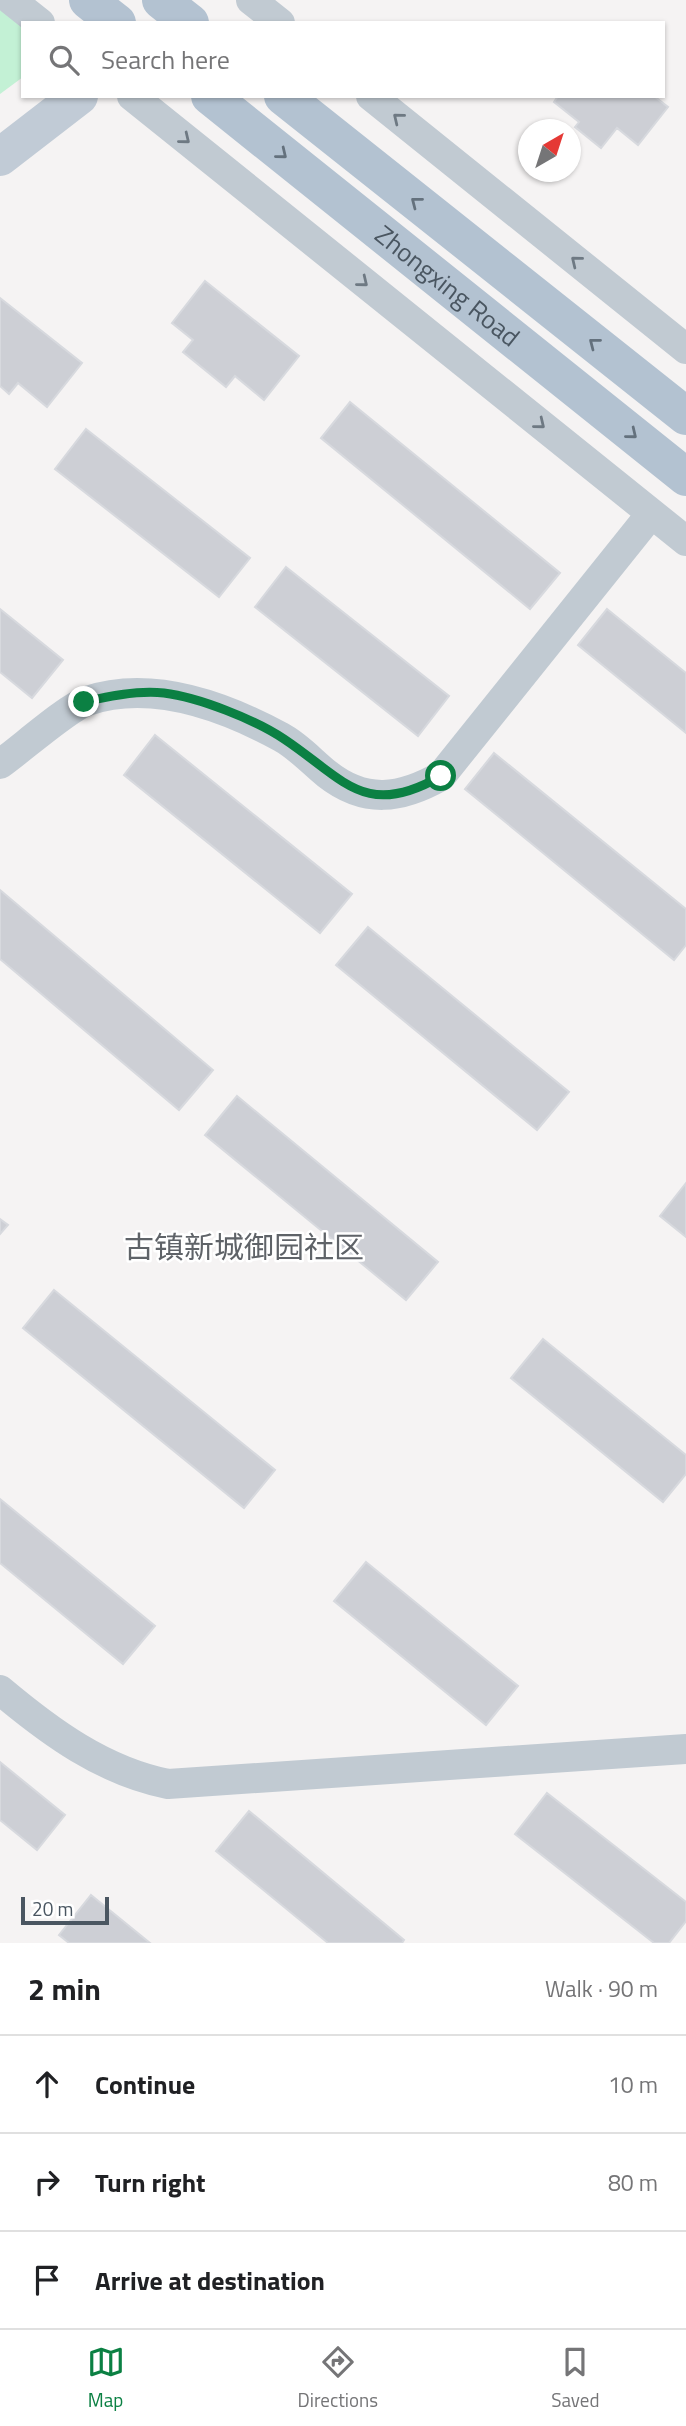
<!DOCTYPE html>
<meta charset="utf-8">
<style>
:root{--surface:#fff;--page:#f2f2f2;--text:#202124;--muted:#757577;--line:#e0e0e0;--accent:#0b8043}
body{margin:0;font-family:"Titillium Web","Noto Sans SC",sans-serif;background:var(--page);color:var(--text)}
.compass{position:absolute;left:518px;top:119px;width:63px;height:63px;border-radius:50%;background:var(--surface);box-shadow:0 2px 5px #0004;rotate:39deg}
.scale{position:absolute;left:21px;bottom:18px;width:88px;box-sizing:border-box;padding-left:7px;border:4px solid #4a5661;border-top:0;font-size:19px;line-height:24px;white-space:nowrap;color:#4a5661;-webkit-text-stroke:5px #fff;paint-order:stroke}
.stop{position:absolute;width:21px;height:21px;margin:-16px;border:5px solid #0b8043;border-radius:50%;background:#fff}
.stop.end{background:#0b8043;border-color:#fff;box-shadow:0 2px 7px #0008}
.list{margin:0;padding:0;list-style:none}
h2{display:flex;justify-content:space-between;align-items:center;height:91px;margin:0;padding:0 28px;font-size:30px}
h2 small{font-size:23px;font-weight:400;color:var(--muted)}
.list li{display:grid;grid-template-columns:46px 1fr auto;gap:21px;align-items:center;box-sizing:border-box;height:98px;padding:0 28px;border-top:2px solid var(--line)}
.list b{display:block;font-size:26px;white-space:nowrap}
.list em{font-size:23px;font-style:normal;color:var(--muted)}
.icon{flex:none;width:38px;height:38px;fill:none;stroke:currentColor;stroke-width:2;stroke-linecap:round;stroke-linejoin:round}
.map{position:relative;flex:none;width:686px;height:1943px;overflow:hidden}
.search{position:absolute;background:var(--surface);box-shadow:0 2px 5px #0004;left:21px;right:21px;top:21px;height:77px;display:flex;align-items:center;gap:18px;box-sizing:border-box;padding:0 24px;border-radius:0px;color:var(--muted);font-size:26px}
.sheet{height:385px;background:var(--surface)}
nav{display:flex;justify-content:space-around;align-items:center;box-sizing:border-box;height:98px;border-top:2px solid var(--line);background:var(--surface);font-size:19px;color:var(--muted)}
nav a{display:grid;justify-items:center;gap:4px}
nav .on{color:var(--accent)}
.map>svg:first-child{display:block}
.green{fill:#c3f1d5}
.building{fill:#cdcfd5;stroke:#d7d9de;stroke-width:2}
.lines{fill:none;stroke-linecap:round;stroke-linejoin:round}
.street{stroke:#c1cad2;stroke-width:30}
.secondary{stroke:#c1cbd6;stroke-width:38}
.primary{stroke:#b3c2d1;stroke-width:38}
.oneway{stroke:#6e7983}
.oneway2{stroke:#64717d}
.route{stroke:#0b8043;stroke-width:9}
.labels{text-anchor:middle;stroke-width:5;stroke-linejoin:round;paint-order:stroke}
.street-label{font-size:26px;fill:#4a5661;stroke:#fff}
.quarter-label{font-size:30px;fill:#5f6368;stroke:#fff}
</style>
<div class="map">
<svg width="686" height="1943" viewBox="0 0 686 1943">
<rect width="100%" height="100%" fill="#f5f3f3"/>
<path class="green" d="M0,0L23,25V77L0,94Z"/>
<path class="building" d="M558,96H654L668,107L638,145L617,128L601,148L575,127L579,122L554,102Z
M205,281L299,356L264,400L235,376L226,387L183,352L193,340L172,323Z
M0,298L82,363L47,407L18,383L9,394L0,386Z
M350,402L560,573L530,609L321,438Z
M86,429L250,558L219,597L55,469Z
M286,567L449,696L418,736L255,607Z
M0,609L63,660L32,698L0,672Z
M607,609L686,673V733L578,645Z
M155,735L352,894L320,933L124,775Z
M494,753L686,909V945L674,960L465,789Z
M0,890L213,1070L179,1110L0,959Z
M368,927L569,1092L537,1130L336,965Z
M237,1096L438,1262L406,1300L205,1135Z
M686,1183V1237L660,1216Z
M0,1219L8,1225L0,1234Z
M54,1290L275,1470L244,1508L23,1328Z
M543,1339L686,1455V1474L663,1502L511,1378Z
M0,1499L155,1626L123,1664L0,1563Z
M366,1562L518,1686L486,1725L334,1601Z
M0,1762L65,1815L37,1850L0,1820Z
M547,1793L686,1902V1921L669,1943H654L515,1834Z
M249,1811L404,1940L402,1943H328L216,1851Z
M91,1895L150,1943H69L59,1935Z"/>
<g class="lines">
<path class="street" d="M11,0L40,23
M251,0L280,23
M132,96L686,541
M371,96L686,349
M0,764C20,750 67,708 87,701C152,679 224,706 281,737C298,746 312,762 327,774C365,804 401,799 441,776L651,514
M0,1690C50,1732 103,1771 168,1784L686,1749"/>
<path class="secondary" d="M0,157L79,96"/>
<g class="primary">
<path d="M88,0L117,23"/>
<path d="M161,0L190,23"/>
<path id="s1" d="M210,96L686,477"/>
<path d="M283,96L686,416"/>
</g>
</g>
<defs><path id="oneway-chevron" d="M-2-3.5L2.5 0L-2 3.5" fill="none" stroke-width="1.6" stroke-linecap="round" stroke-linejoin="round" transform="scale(1.75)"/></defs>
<g class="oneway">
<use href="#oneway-chevron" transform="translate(398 118) rotate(-141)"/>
<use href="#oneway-chevron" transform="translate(185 139) rotate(39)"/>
<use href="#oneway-chevron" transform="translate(576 261) rotate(-141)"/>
<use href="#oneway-chevron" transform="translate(363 282) rotate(39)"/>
<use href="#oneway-chevron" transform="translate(540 424) rotate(39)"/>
</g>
<g class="oneway2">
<use href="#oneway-chevron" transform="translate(282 154) rotate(39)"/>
<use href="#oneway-chevron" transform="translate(416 202) rotate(-142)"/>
<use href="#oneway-chevron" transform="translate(594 343) rotate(-142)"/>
<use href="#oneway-chevron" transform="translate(632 434) rotate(39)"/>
</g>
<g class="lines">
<path class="route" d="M84,702C109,696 138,690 164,693C198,697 256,720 284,739C344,779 365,820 441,776"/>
</g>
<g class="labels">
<g class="street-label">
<text dy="9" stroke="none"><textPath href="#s1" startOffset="304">Zhongxing Road</textPath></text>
</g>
<g class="quarter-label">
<text x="244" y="1258">古镇新城御园社区</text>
</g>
</g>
</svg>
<svg class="compass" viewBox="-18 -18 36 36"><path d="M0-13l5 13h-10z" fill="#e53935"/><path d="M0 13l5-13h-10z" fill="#757577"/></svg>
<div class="scale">20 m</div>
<div class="stop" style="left:441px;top:776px"></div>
<div class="stop end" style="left:84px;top:702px"></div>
<div class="search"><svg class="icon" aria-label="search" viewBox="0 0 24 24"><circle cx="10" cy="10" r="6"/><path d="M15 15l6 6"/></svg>Search here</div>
</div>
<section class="sheet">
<h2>2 min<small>Walk · 90 m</small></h2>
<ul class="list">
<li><svg class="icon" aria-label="ahead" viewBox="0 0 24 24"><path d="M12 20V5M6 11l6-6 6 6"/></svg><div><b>Continue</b></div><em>10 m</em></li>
<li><svg class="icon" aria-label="right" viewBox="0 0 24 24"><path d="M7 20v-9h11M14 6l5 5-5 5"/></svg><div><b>Turn right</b></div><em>80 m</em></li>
<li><svg class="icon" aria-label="arrive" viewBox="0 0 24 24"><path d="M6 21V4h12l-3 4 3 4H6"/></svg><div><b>Arrive at destination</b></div></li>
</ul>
</section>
<nav>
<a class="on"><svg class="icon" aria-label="map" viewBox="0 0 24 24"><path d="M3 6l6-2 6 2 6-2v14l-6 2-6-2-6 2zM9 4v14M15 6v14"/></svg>Map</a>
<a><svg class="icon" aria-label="directions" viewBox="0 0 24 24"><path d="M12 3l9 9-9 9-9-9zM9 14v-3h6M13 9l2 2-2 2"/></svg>Directions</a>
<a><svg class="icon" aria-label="saved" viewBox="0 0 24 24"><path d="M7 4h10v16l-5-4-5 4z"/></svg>Saved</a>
</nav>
